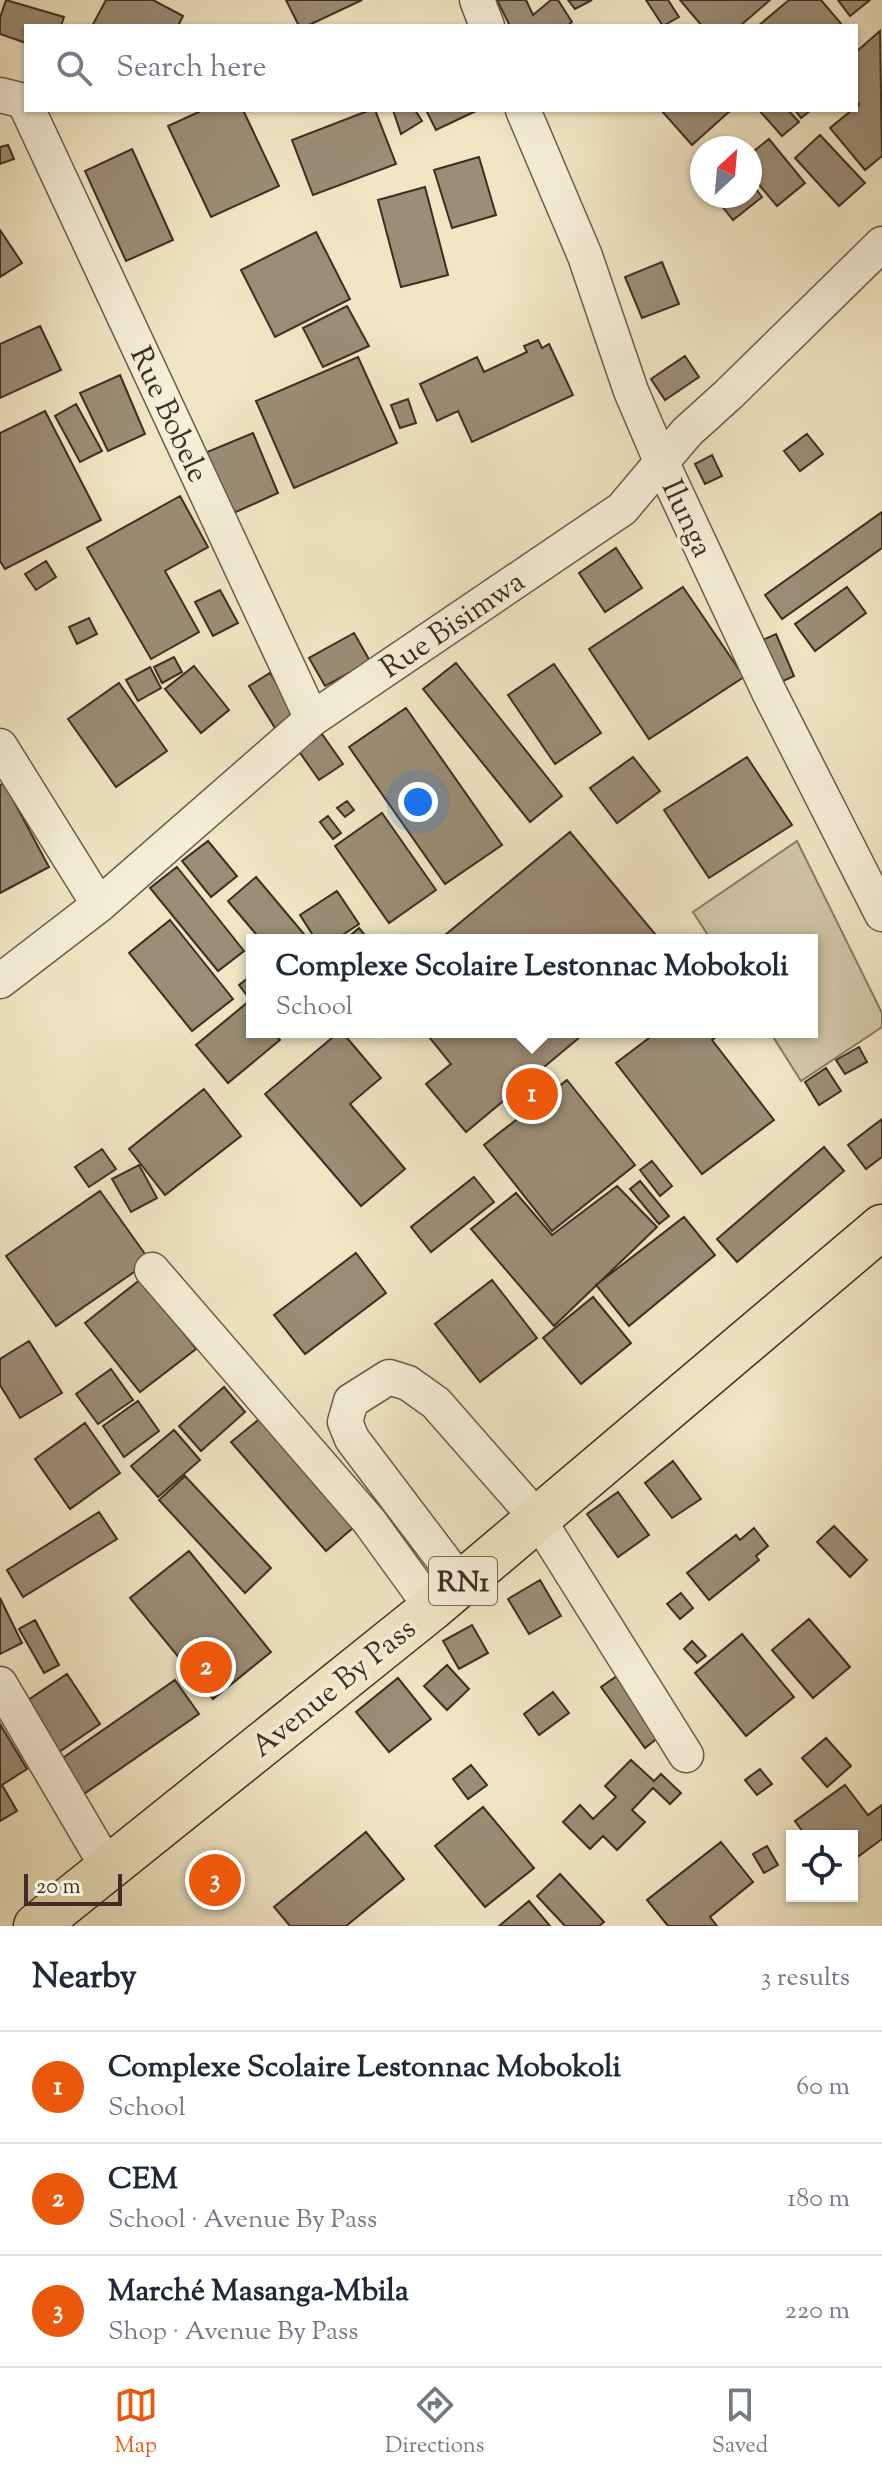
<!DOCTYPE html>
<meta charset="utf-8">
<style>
:root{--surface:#fff;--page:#f6f6f7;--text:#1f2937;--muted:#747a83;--line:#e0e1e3;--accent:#ea580c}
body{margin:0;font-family:"Sorts Mill Goudy",serif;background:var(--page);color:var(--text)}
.controls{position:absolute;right:24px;bottom:24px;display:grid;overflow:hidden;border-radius:0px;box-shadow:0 2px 6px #0004}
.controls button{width:72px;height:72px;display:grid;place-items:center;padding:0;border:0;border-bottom:2px solid var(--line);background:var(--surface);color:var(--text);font:40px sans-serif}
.compass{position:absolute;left:690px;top:136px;width:72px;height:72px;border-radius:50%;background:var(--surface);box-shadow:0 2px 6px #0004;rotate:26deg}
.scale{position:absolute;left:24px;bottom:20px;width:98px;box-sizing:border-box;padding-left:8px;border:4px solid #3f2d23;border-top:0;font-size:22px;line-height:28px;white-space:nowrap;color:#3f2d23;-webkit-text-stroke:6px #f5efd8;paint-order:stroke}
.you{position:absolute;left:418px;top:802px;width:28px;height:28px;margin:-20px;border:6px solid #fff;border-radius:50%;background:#1a73e8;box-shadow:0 0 0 12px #1a73e833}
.badge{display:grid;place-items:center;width:52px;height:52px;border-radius:50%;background:var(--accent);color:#fff;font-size:26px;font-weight:700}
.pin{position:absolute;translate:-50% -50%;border:4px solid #fff;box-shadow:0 2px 8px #0006}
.popup{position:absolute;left:246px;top:934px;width:572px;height:104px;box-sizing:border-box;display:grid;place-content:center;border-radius:0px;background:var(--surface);filter:drop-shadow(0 2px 6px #0005);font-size:26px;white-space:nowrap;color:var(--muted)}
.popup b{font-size:30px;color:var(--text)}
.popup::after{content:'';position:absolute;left:50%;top:100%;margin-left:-16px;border:16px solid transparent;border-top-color:var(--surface)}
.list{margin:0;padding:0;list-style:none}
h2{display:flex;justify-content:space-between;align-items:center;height:104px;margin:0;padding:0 32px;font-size:34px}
h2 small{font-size:26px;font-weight:400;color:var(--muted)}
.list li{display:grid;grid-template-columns:52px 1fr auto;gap:24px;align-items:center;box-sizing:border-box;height:112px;padding:0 32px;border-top:2px solid var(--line)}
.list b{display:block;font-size:30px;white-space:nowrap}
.list p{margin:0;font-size:26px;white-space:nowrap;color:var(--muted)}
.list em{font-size:26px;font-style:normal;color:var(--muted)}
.icon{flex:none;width:44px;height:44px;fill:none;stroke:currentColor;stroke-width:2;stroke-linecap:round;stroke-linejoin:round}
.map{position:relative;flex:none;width:882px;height:1926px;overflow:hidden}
.search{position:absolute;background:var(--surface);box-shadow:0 2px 6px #0004;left:24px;right:24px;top:24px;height:88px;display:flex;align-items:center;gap:20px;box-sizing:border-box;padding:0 28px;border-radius:0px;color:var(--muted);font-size:30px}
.sheet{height:440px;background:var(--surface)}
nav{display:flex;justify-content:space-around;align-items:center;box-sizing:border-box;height:112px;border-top:2px solid var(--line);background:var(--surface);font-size:22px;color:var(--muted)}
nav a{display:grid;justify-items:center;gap:4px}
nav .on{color:var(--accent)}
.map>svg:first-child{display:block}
.green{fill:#d2c7a8;stroke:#887a66;stroke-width:2}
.building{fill:#9b8d76;stroke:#3f2d23;stroke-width:2}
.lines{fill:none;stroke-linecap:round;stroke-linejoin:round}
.minor-casing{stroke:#6b5b4b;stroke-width:37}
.highway-casing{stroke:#3f2d23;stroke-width:47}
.minor{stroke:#f5efd8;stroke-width:34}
.highway{stroke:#f0e6c3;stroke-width:44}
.labels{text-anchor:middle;stroke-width:7;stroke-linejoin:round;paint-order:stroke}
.shield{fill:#f5efd8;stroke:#766759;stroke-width:2}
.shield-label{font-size:28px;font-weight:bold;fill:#3f2d23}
.street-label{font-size:30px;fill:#3f2d23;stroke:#f5efd8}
</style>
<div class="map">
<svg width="882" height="1926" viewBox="0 0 882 1926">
<rect width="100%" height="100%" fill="#f0e6c3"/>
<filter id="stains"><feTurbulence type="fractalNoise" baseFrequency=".0025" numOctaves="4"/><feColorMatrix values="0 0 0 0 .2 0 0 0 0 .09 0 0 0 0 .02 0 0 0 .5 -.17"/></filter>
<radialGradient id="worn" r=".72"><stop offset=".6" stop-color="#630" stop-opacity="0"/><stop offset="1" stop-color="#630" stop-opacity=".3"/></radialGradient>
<path class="green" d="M797,841L882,1013V1027L801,1081L770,1032H812V940H711L693,912Z"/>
<path class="building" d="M6,0L64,17L61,26H26V43L0,34V18Z
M106,0H153L183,16L178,26H92Z
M286,0H362L307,26H299Z
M497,0H526L533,15L551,0H558L572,22L567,26H510Z
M568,0H592L575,9Z
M646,0H668L679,17L663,26Z
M680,0H770L740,26H702Z
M789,0H821L843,26H758Z
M838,0H870L850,16Z
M880,31L882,156L865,170L830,128L852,110H856L859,104L856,101V52Z
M203,110H243L279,186L211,217L168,126Z
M370,110H375L396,164L313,195L292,140Z
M393,110H415L422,121L401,134Z
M426,110H478L436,130Z
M661,110H731L692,145Z
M759,110H788L799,122L782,136Z
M795,110H811L801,118Z
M820,135L865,183L839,206L795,158Z
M769,139L805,183L777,206L750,174V154Z
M8,145L14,159L0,164V147Z
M132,149L173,240L126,261L85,171Z
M479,157L496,215L452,228L434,170Z
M750,181L762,197L733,220L714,196H750Z
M425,187L448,275L401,287L378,200Z
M0,230L22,263L0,277Z
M316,232L350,299L275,337L241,270Z
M662,262L679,304L642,318L625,277Z
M347,306L369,346L323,367L303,328Z
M40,326L61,370L0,398V344Z
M538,340L542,348L549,344L573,395L472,442L458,411L437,421L420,384L477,357L484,372L527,352L524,346Z
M685,356L699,377L665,400L651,379Z
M358,357L397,443L294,488L256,401Z
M120,375L145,434L108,451L80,393Z
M408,399L416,423L400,428L391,405Z
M76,404L102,451L80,462L55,416Z
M45,411L101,520L5,569L0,561V433Z
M253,433L278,493L227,516L200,455Z
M807,434L823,454L800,471L784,451Z
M712,455L722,476L705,484L695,464Z
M180,496L208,547L165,571L199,632L151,659L87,548Z
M882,512V548L782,619L765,595Z
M616,548L642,588L605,612L579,573Z
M46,561L56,577L36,590L25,574Z
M683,587L744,677L649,739L589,649Z
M847,587L866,613L815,651L795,624Z
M220,590L238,623L213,636L195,602Z
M89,618L97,634L77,644L69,627Z
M354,633L370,661L325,686L309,658Z
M776,634L794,676L777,684L758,642Z
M174,657L182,672L162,683L154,667Z
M456,663L562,796L530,822L423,689Z
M554,664L601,733L555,764L508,695Z
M194,666L229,710L201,733L165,689Z
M150,667L161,688L138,701L126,680Z
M270,673L296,715L275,728L249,686Z
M119,683L167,751L116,787L68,719Z
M406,708L502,845L445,884L349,747Z
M322,734L343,764L319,780L298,750Z
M633,757L660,791L617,823L590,788Z
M747,757L792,825L709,878L664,810Z
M4,783L49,867L0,893V785Z
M347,801L354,810L345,817L337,808Z
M382,813L436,890L389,923L335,846Z
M328,816L341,833L333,839L320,822Z
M570,832L660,940H439Z
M208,841L237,876L211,897L182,861Z
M177,867L244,951L218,971L150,888Z
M256,877L309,940H261L228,901Z
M337,891L359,924L335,940H316L300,915Z
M170,920L233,999L192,1031L129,953Z
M359,928L369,940H345Z
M252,975V1002L239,985Z
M248,1002L252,1007V1032H273L280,1040L228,1083L196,1045Z
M339,1032H342L381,1078L350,1104L405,1169L361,1206L265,1094Z
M425,1032H586L466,1132L426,1084L451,1064Z
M657,1032H723L712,1040L774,1120L702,1174L616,1063Z
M859,1047L867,1062L845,1074L836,1060Z
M826,1068L841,1091L819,1105L805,1082Z
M567,1080L635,1165L552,1231L484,1145Z
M204,1089L241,1136L165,1195L129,1149Z
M882,1119V1157L866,1169L848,1145Z
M824,1147L844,1171L737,1262L717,1239Z
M102,1149L116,1169L89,1187L75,1167Z
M652,1161L672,1186L660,1196L640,1170Z
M139,1165L157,1198L131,1212L112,1179Z
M474,1177L494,1202L431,1252L411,1227Z
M640,1181L669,1216L659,1224L630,1189Z
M617,1186L657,1227L554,1326L471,1229L516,1193L552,1235Z
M100,1191L150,1261L56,1326L6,1256Z
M684,1217L715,1255L629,1326L596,1285Z
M356,1253L386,1293L305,1354L274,1315Z
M141,1279L196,1349L140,1392L85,1323Z
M492,1280L537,1338L480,1382L435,1324Z
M593,1297L631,1343L581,1384L543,1338Z
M29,1341L62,1393L20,1418L0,1385V1359Z
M111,1369L133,1400L98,1424L76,1394Z
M224,1387L245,1412L201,1451L179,1426Z
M138,1401L159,1431L124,1457L103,1426Z
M268,1412L361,1521L326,1551L231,1442Z
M85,1423L120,1473L70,1509L35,1459Z
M174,1430L200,1460L158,1497L131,1466Z
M673,1461L701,1499L672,1518L645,1483Z
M185,1476L271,1568L245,1593L159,1500Z
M618,1492L649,1535L618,1557L587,1514Z
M99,1512L117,1539L23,1597L7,1570Z
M834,1526L867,1560L850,1577L817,1542Z
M754,1528L768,1546L756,1556L759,1560L709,1600L687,1573L736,1535L740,1540Z
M189,1551L271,1652L213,1699L130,1598Z
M540,1580L561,1616L529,1634L508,1599Z
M681,1593L693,1608L680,1619L667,1604Z
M0,1598L22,1643L0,1654Z
M809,1619L850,1667L813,1698L772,1650Z
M35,1620L59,1665L44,1673L19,1629Z
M472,1625L488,1653L459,1669L443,1641Z
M742,1634L794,1697L746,1736L695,1673Z
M692,1641L706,1656L697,1663L684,1649Z
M447,1665L469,1689L447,1710L424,1686Z
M67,1674L100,1724L56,1754L22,1704Z
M617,1676L660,1736L645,1748L601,1687Z
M398,1678L431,1719L389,1752L356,1712Z
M175,1680L199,1714L81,1796L57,1762Z
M553,1692L569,1713L539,1735L524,1714Z
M0,1724L27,1769L2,1785L17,1811L0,1821Z
M826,1738L851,1766L827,1787L802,1758Z
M631,1760L654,1781L661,1774L681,1793L670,1804L653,1788L632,1810L645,1822L617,1850L603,1836L590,1849L563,1822L580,1805L593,1819L616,1797L605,1786Z
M471,1765L487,1785L468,1799L453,1779Z
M760,1769L772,1784L757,1795L745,1780Z
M845,1785L868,1815L882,1805V1839L852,1861V1836H806L795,1821Z
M483,1807L534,1868L485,1907L435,1846Z
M366,1832L404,1879L346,1926H290L274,1907Z
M721,1842L753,1882L710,1917L717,1926H668L647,1900Z
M767,1846L778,1865L764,1873L753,1854Z
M560,1874L604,1922L599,1926H565L537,1896Z
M529,1901L550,1926H499Z"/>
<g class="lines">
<g class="minor-casing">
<path id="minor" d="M477,0L487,26
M0,95L24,101L26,106
M28,110L312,719
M523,110L585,256L631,391L661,461L769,692L882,914
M0,746L99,905
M0,981L99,905L312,719L622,509L687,432L729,394L882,244
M152,1270L369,1521L432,1608
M461,1583L352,1439L345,1422L351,1401L389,1377L408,1383L436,1403L538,1519L686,1755
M0,1684L108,1868"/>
</g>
<g class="highway-casing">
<path id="highway" d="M36,1926L432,1608L882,1227"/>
</g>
<use href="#minor" class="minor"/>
<use href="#highway" class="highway"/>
</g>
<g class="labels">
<rect class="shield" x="429" y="1557" width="68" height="48" rx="6"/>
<g class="shield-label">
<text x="463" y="1591">RN1</text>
</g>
<g class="street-label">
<text transform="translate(170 414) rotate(65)" y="10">Rue Bobele</text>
<text transform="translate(688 518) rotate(65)" y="10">Ilunga</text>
<text transform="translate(452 624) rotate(-34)" y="10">Rue Bisimwa</text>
<text transform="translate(333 1687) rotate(-39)" y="10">Avenue By Pass</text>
</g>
</g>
<rect width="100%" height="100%" filter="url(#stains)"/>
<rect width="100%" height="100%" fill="url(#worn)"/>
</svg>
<div class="controls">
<button><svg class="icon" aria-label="locate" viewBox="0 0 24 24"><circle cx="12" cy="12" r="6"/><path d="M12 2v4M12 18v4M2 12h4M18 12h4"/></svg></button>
</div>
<svg class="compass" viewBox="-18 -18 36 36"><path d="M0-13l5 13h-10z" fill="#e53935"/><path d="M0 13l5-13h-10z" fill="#747a83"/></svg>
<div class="scale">20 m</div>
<div class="you"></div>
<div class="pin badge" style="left:532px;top:1094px">1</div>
<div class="popup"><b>Complexe Scolaire Lestonnac Mobokoli</b>School</div>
<div class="pin badge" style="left:206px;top:1667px">2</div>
<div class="pin badge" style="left:215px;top:1880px">3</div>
<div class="search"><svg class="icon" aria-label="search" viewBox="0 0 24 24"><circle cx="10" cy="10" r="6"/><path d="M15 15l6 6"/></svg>Search here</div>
</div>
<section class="sheet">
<h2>Nearby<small>3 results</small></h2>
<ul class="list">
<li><span class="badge">1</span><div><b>Complexe Scolaire Lestonnac Mobokoli</b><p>School</p></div><em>60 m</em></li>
<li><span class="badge">2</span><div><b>CEM</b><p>School · Avenue By Pass</p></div><em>180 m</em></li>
<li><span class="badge">3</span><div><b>Marché Masanga-Mbila</b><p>Shop · Avenue By Pass</p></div><em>220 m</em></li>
</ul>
</section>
<nav>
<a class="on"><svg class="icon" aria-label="map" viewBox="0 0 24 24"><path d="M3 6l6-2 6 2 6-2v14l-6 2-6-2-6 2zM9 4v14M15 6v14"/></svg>Map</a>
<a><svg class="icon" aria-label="directions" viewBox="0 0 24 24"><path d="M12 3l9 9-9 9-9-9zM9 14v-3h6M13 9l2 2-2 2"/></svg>Directions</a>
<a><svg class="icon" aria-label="saved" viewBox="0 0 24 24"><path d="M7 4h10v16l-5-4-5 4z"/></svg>Saved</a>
</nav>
